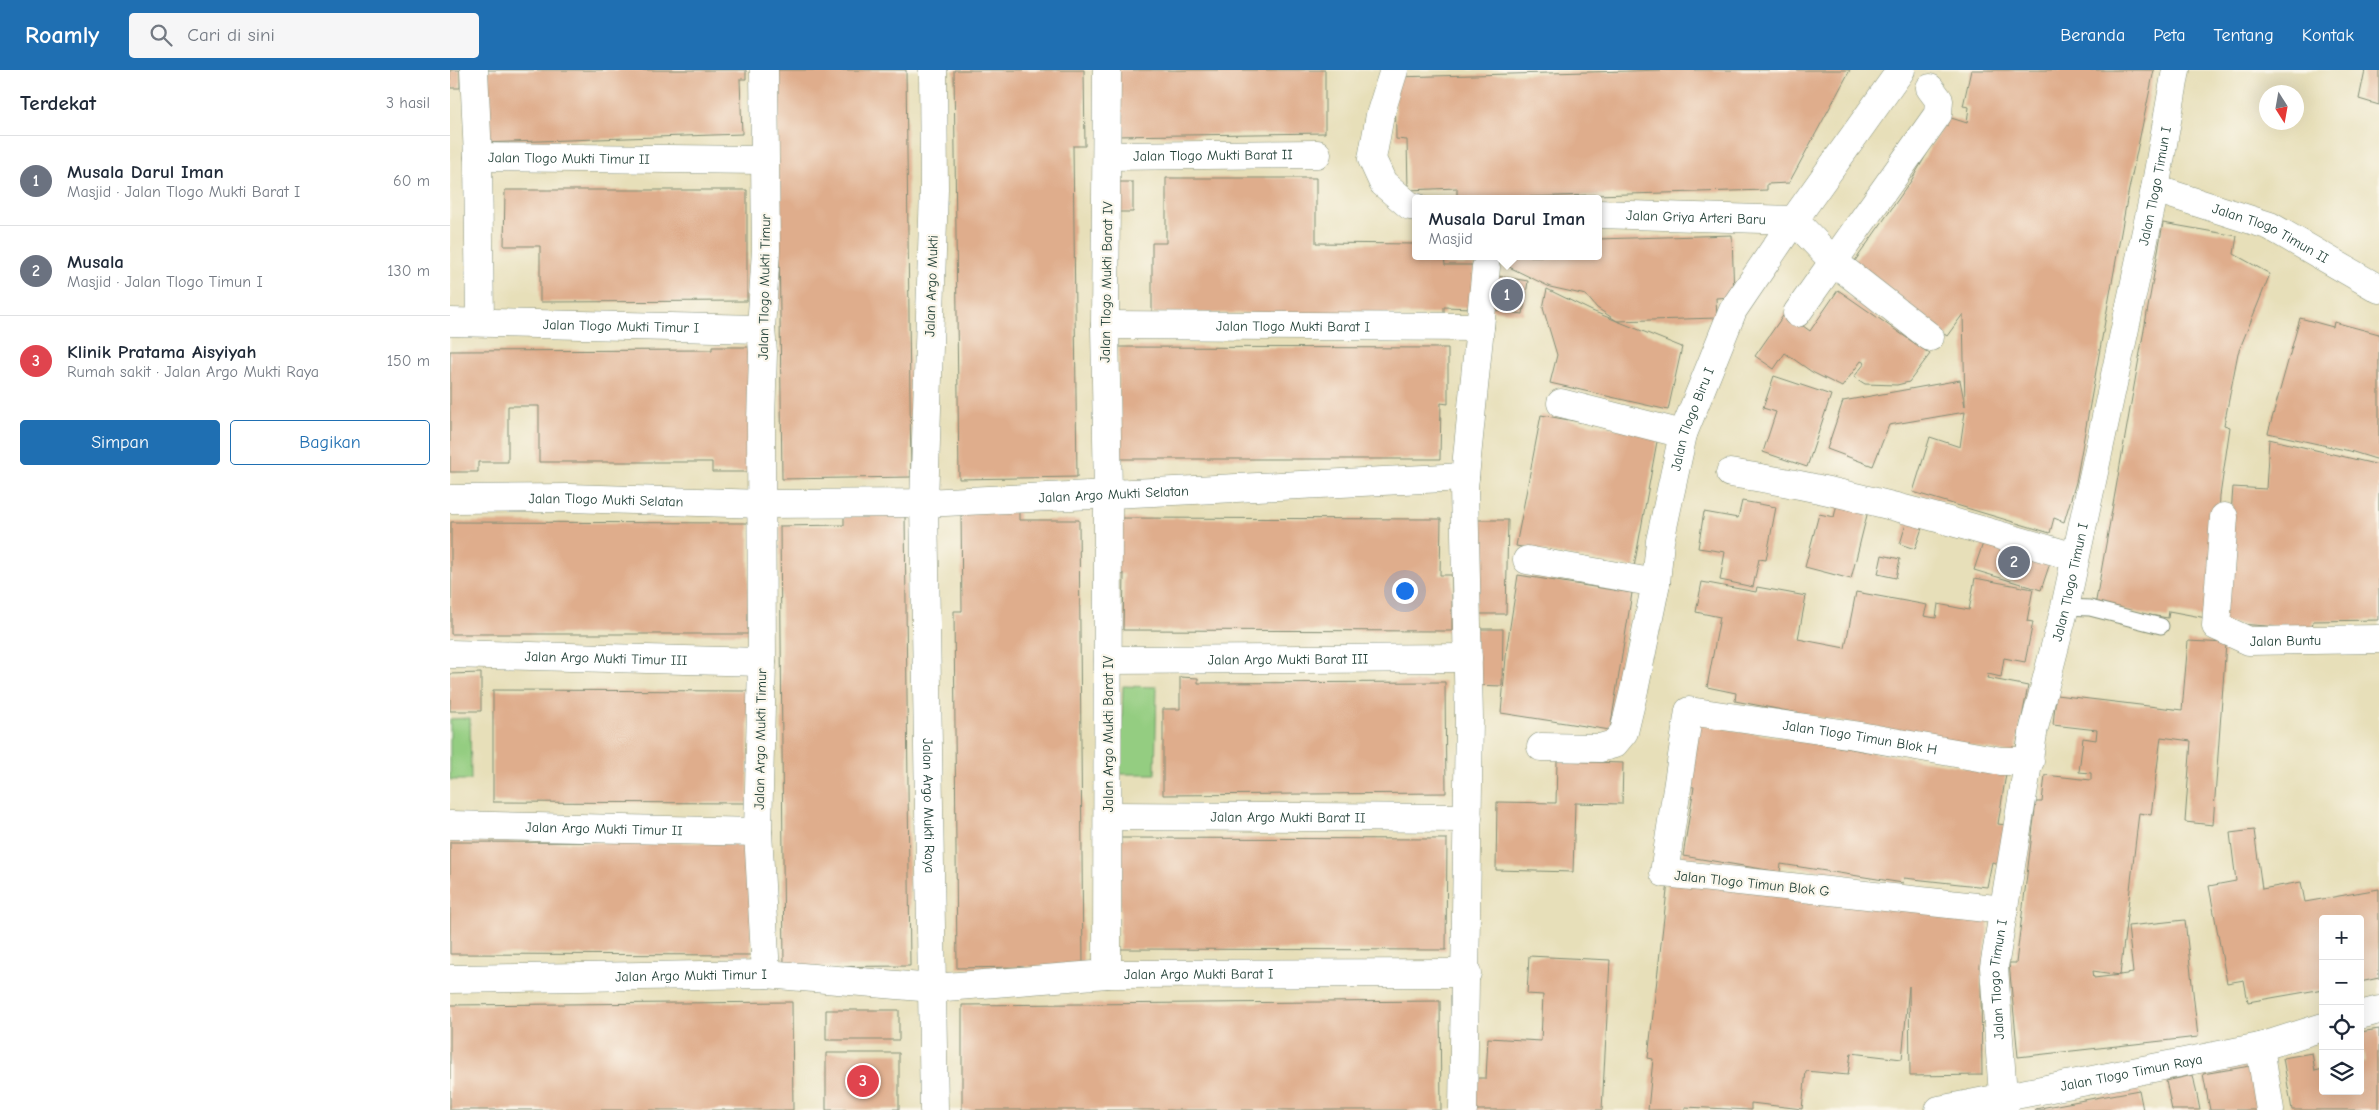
<!DOCTYPE html>
<html lang="id">
<meta charset="utf-8">
<style>
:root{--surface:#fff;--page:#f6f6f7;--text:#1f2937;--muted:#747a83;--line:#e0e1e3;--accent:#1f6fb2}
body{margin:0;font-family:"Comic Neue",sans-serif;background:var(--page);color:var(--text)}
.controls{position:absolute;right:15px;bottom:15px;display:grid;overflow:hidden;border-radius:5px;box-shadow:0 5px 20px #0002}
.controls button{width:45px;height:45px;display:grid;place-items:center;padding:0;border:0;border-bottom:1px solid var(--line);background:var(--surface);color:var(--text);font:25px sans-serif}
.compass{position:absolute;left:1809px;top:15px;width:45px;height:45px;border-radius:50%;background:var(--surface);box-shadow:0 5px 20px #0002;rotate:169deg}
.you{position:absolute;left:954px;top:520px;width:18px;height:18px;margin:-12px;border:4px solid #fff;border-radius:50%;background:#1a73e8;box-shadow:0 0 0 8px #1a73e833}
.badge{display:grid;place-items:center;width:32px;height:32px;border-radius:50%;background:var(--accent);color:#fff;font-size:16px;font-weight:700}
.pin{position:absolute;translate:-50% -50%;border:2px solid #fff;box-shadow:0 1px 5px #0006}
.popup{position:absolute;left:962px;top:125px;width:190px;height:65px;box-sizing:border-box;display:grid;place-content:center;border-radius:5px;background:var(--surface);filter:drop-shadow(0 1px 4px #0005);font-size:16px;white-space:nowrap;color:var(--muted)}
.popup b{font-size:19px;color:var(--text)}
.popup::after{content:'';position:absolute;left:50%;top:100%;margin-left:-10px;border:10px solid transparent;border-top-color:var(--surface)}
.list{margin:0;padding:0;list-style:none}
h2{display:flex;justify-content:space-between;align-items:center;height:65px;margin:0;padding:0 20px;font-size:21px}
h2 small{font-size:16px;font-weight:400;color:var(--muted)}
.list li{display:grid;grid-template-columns:32px 1fr auto;gap:15px;align-items:center;box-sizing:border-box;height:90px;padding:0 20px;border-top:1px solid var(--line)}
.list b{display:block;font-size:19px;white-space:nowrap}
.list p{margin:0;font-size:16px;white-space:nowrap;color:var(--muted)}
.list em{font-size:16px;font-style:normal;color:var(--muted)}
.actions{display:flex;gap:10px;padding:15px 20px}
.actions a{flex:1;padding:11px 0;border:1px solid var(--accent);border-radius:5px;text-align:center;font-size:18px;color:var(--accent)}
.actions .main{background:var(--accent);color:#fff}
.icon{flex:none;width:28px;height:28px;fill:none;stroke:currentColor;stroke-width:2;stroke-linecap:round;stroke-linejoin:round}
.map{position:relative;flex:none;width:1929px;height:1040px;overflow:hidden}
header{display:flex;align-items:center;gap:30px;box-sizing:border-box;height:70px;padding:0 25px;background:var(--accent);color:#fff}
header strong{font-size:24px}
nav{display:flex;gap:28px;margin-inline-start:auto;font-size:18px}
.search{width:350px;height:45px;background:var(--page);display:flex;align-items:center;gap:12px;box-sizing:border-box;padding:0 18px;border-radius:5px;color:var(--muted);font-size:19px}
main{display:flex}
aside{flex:1;background:var(--surface)}
.map>svg:first-child{display:block}
.green{fill:#94cd81;stroke:#5a855a}
.building{fill:#dfad8c;fill-rule:evenodd}
.lines{fill:none;stroke-linecap:round;stroke-linejoin:round}
.lane-casing{stroke:#838e76;stroke-width:17}
.street-casing{stroke:#838e76;stroke-width:29}
.lane{stroke:#fff;stroke-width:15}
.street{stroke:#fff;stroke-width:28}
.labels{text-anchor:middle;stroke-width:4.5;stroke-linejoin:round;paint-order:stroke}
.street-label{font-size:14px;fill:#1f3d34;stroke:#fbf7ec}
</style>
<header>
<strong>Roamly</strong>
<div class="search"><svg class="icon" aria-label="search" viewBox="0 0 24 24"><circle cx="10" cy="10" r="6"/><path d="M15 15l6 6"/></svg>Cari di sini</div>
<nav><a>Beranda</a><a>Peta</a><a>Tentang</a><a>Kontak</a></nav>
</header>
<main>
<aside>
<h2>Terdekat<small>3 hasil</small></h2>
<ul class="list">
<li><span class="badge" style="background:#6b7280">1</span><div><b>Musala Darul Iman</b><p>Masjid · Jalan Tlogo Mukti Barat I</p></div><em>60 m</em></li>
<li><span class="badge" style="background:#6b7280">2</span><div><b>Musala</b><p>Masjid · Jalan Tlogo Timun I</p></div><em>130 m</em></li>
<li><span class="badge" style="background:#e0444e">3</span><div><b>Klinik Pratama Aisyiyah</b><p>Rumah sakit · Jalan Argo Mukti Raya</p></div><em>150 m</em></li>
</ul>
<div class="actions"><a class="main">Simpan</a><a>Bagikan</a></div>
</aside>
<div class="map">
<svg width="1929" height="1040" viewBox="0 0 1929 1040">
<rect width="100%" height="100%" fill="#fbf7ec"/>
<filter id="ink" filterUnits="userSpaceOnUse"><feTurbulence type="fractalNoise" baseFrequency=".02" numOctaves="2"/><feDisplacementMap in="SourceGraphic" scale="10" xChannelSelector="R" yChannelSelector="G"/><feConvolveMatrix kernelMatrix="1 2 1 2 8 2 1 2 1" color-interpolation-filters="sRGB"/></filter>
<filter id="wash" filterUnits="userSpaceOnUse"><feTurbulence type="fractalNoise" baseFrequency=".0096" numOctaves="4" result="noise"/><feDisplacementMap in="SourceGraphic" scale="20" xChannelSelector="R" yChannelSelector="G"/><feGaussianBlur stdDeviation="1.12" result="paint"/><feColorMatrix in="noise" values="0 0 0 0 0 0 0 0 0 0 0 0 0 0 0 0 0 1.4 0 .05"/><feComposite in="paint" operator="in"/></filter>
<g filter="url(#wash)">
<rect width="100%" height="100%" fill="#e7dfb9"/>
<path class="green" d="M673,616L707,617L705,704H670Z
M20,648L21,710H0V649Z"/>
<g id="blocks">
<path class="building" d="M0,0H10V18H0Z
M30,0H296V9H290L292,64L32,73Z
M327,0H456L461,407L332,409Z
M504,0H634L635,76H623L627,407L509,409Z
M664,0H875V63L665,66Z
M1215,0H1400L1339,113L1317,114V120L1007,129V118L958,120L957,70L946,69L945,7Z
M1521,0H1704L1678,124L1626,412L1614,452L1604,448L1600,463L1463,422L1480,367L1510,377L1515,342L1439,355L1423,396L1377,379L1393,331L1510,310L1515,336L1513,244L1497,266L1400,198L1461,111L1498,47L1517,53L1519,37L1513,36Z
M1915,0H1929V35L1909,29Z
M716,108H866V173L966,174V186H994L995,195H1024L1023,238L994,237V244L702,243V173H716Z
M663,112H683V142H662Z
M55,120H297V231L90,232V176H54Z
M1713,153L1787,166L1784,184L1820,204L1788,283L1774,355L1780,357L1770,426L1767,483L1756,548L1719,541L1718,548L1645,536Z
M1282,165L1284,227L1266,228L1267,248L1167,251L1147,238L1136,225L1100,217L1055,195V186H1148V169Z
M1041,205L1078,211L1073,244L1036,239Z
M1097,219L1142,241L1232,277L1218,340L1100,313L1107,285L1093,238Z
M1388,220L1480,284L1459,312L1447,315L1415,314L1404,307L1415,293L1411,291L1392,317L1362,302L1335,283L1324,299L1305,286L1335,243L1360,261Z
M1850,248L1883,257L1884,252L1929,264V390L1900,381L1818,363Z
M262,277H302L301,402H262V392H89V336H58V392H28V402H0V281L262,280Z
M669,277L998,278V334L991,333L990,389H668Z
M1324,306L1381,325L1357,397L1313,382L1326,342L1313,338Z
M1091,345L1208,366L1184,497L1066,476Z
M1819,369L1929,395V550L1863,551L1862,559L1773,553L1783,417L1816,419Z
M1292,431L1326,437L1316,490L1309,489L1303,517L1270,510L1275,482L1248,478L1254,442L1288,448Z
M1387,434L1418,441L1401,509L1355,497L1369,444L1384,447Z
M511,442H569V450H629L633,896L507,898L504,541H512Z
M455,445L460,896L334,897L330,456L394,455V446Z
M1458,447L1474,452L1465,479L1450,474Z
M667,448L991,449L990,505H1002V561L673,560L674,504H667Z
M1027,450H1058L1056,544H1025Z
M1,452L299,453L298,564H1Z
M1536,464L1603,484L1591,520L1524,500Z
M1432,485L1450,489L1446,508L1428,504Z
M1068,505L1182,523L1160,660L1051,643L1057,576Z
M1525,508L1583,519L1577,551L1583,552L1575,592L1554,588L1551,607L1538,604L1537,608L1578,616L1565,684L1285,631L1286,623L1257,617L1270,547L1246,542L1252,512L1306,522L1307,517L1356,526L1348,569L1395,578L1406,522L1477,535L1474,546L1486,548L1488,534L1519,540Z
M1025,559H1053L1052,616L1024,615Z
M1738,571L1776,573L1763,755L1735,752L1741,671L1711,667L1701,745L1689,743L1670,905L1683,903L1678,856L1735,850L1748,967L1568,987L1559,893H1566L1586,732H1592L1595,705L1641,710V703L1629,702L1633,668L1646,670L1647,660L1603,655L1606,625L1732,640ZM1643,901L1670,905L1644,908Z
M31,603V641H0V604Z
M730,607L748,608V613L995,612L996,723L713,725V639H730Z
M43,620L298,621V733L43,732Z
M1247,654L1556,704L1548,754L1556,755L1550,794L1542,792L1537,817L1454,808L1453,813L1331,794L1330,802L1233,786L1244,717L1237,716Z
M1107,691L1173,693L1172,734L1125,733L1123,802L1046,800L1047,732L1106,733Z
M1804,760L1812,819L1851,812L1855,832L1929,819V908L1910,912V849H1873V919L1798,932L1794,910L1777,913L1759,816L1786,811L1780,763Z
M670,768L997,769L996,880L670,879Z
M0,772L302,773L301,885L0,884Z
M1218,812L1539,846L1531,914L1532,1005L1460,1006L1459,916L1452,989L1401,983L1398,1005L1356,1001L1352,1039L1301,1033V1040L1235,1037V1040H1198L1203,989L1198,988Z
M1079,886L1160,890L1152,1040H1020L1022,1008H1036L1038,968L1091,971L1093,925L1077,924Z
M990,931L991,1040H512V935Z
M342,932L343,1040H0V935Z
M376,940H449V970H376Z
M1929,959V1040H1842L1833,988L1862,983L1865,1001L1873,999V1021H1910V993L1915,992L1910,962Z
M376,983H449V1039L376,1040Z
M1800,996L1807,1040H1760L1753,1004Z
M1743,1005L1750,1040H1722L1716,1011Z
M1689,1020L1693,1040H1586L1585,1039Z"/>
</g>
</g>
<g filter="url(#ink)">
<use href="#blocks" fill-opacity="0" stroke="#838e76" stroke-width="1"/>
<g class="lines">
<g class="lane-casing">
<path id="lane" d="M1615,537L1640,538L1711,556"/>
</g>
<g class="street-casing">
<g id="street">
<path d="M24,0L28,87L30,252"/>
<path d="M314,0L316,180L311,259L313,282L311,352L312,592L308,762L316,904"/>
<path id="s1" d="M483,0L484,119L474,433L484,1040"/>
<path d="M657,0L655,255L658,424L657,904"/>
<path d="M944,0L930,45L922,89L933,113L960,136L966,137"/>
<path id="s2" d="M658,86L867,84"/>
<path id="s3" d="M28,87L314,90"/>
<path id="s4" d="M1705,119L1820,156L1929,219"/>
<path id="s5" d="M1148,144L1344,150L1384,192L1480,267"/>
<path d="M1347,243L1488,44L1489,30L1480,18"/>
<path id="s6" d="M0,252L311,259"/>
<path id="s7" d="M655,255L1030,257"/>
<path d="M1111,333L1233,364"/>
<path d="M1280,403C1397,420 1511,454 1625,487"/>
<path id="s8" d="M0,429L119,428L313,434L474,433L1015,407"/>
<path id="s9" d="M1774,447L1766,556L1799,571L1929,569"/>
<path d="M1077,490L1206,513"/>
<path id="s10" d="M0,584L312,592"/>
<path id="s11" d="M658,590L1018,588"/>
<path id="s12" d="M1091,677L1150,678L1164,674L1174,662L1185,616L1206,513L1210,471L1233,364L1283,240L1344,150L1451,0"/>
<path id="s13" d="M658,746L1018,748"/>
<path id="s14" d="M0,755L308,762"/>
<path id="s15" d="M1554,840L1214,803L1239,641L1404,665L1551,691H1580"/>
<path id="s16" d="M0,909L316,904L483,918L657,904L1017,903"/>
<path d="M1910,945L1929,940"/>
<path d="M1810,977L1820,1040"/>
<path d="M1013,1040L1019,649L1014,417L1036,197"/>
<path id="s17" d="M1489,1040L1810,977L1873,957"/>
<path id="s18" d="M1554,1040L1544,897L1584,658L1615,537L1705,119L1726,0"/>
</g>
</g>
<use href="#lane" class="lane"/>
<use href="#street" class="street"/>
</g>
</g>
<g class="labels">
<g class="street-label">
<text dy="5" stroke="none"><textPath href="#s2" startOffset="105">Jalan Tlogo Mukti Barat II</textPath></text>
<text dy="5" stroke="none"><textPath href="#s3" startOffset="91">Jalan Tlogo Mukti Timur II</textPath></text>
<text dy="5" stroke="none"><textPath href="#s18" startOffset="941">Jalan Tlogo Timun I</textPath></text>
<text dy="5" stroke="none"><textPath href="#s5" startOffset="98">Jalan Griya Arteri Baru</textPath></text>
<text dy="5" stroke="none"><textPath href="#s4" startOffset="124">Jalan Tlogo Timun II</textPath></text>
<text transform="translate(656 212) rotate(-89)" y="5">Jalan Tlogo Mukti Barat IV</text>
<text transform="translate(481 216) rotate(-88)" y="5">Jalan Argo Mukti</text>
<text transform="translate(314 217) rotate(-89)" y="5">Jalan Tlogo Mukti Timur</text>
<text dy="5" stroke="none"><textPath href="#s6" startOffset="171">Jalan Tlogo Mukti Timur I</textPath></text>
<text dy="5" stroke="none"><textPath href="#s7" startOffset="188">Jalan Tlogo Mukti Barat I</textPath></text>
<text dy="5" stroke="none"><textPath href="#s12" startOffset="410">Jalan Tlogo Biru I</textPath></text>
<text dy="5" stroke="none"><textPath href="#s8" startOffset="664">Jalan Argo Mukti Selatan</textPath></text>
<text dy="5" stroke="none"><textPath href="#s8" startOffset="156">Jalan Tlogo Mukti Selatan</textPath></text>
<text dy="5" stroke="none"><textPath href="#s18" startOffset="536">Jalan Tlogo Timun I</textPath></text>
<text dy="5" stroke="none"><textPath href="#s9" startOffset="182">Jalan Buntu</textPath></text>
<text dy="5" stroke="none"><textPath href="#s10" startOffset="156">Jalan Argo Mukti Timur III</textPath></text>
<text dy="5" stroke="none"><textPath href="#s11" startOffset="180">Jalan Argo Mukti Barat III</textPath></text>
<text transform="translate(658 664) rotate(-90)" y="5">Jalan Argo Mukti Barat IV</text>
<text dy="5" stroke="none"><textPath href="#s15" startOffset="679">Jalan Tlogo Timun Blok H</textPath></text>
<text transform="translate(310 669) rotate(-89)" y="5">Jalan Argo Mukti Timur</text>
<text dy="5" stroke="none"><textPath href="#s1" startOffset="736">Jalan Argo Mukti Raya</textPath></text>
<text dy="5" stroke="none"><textPath href="#s13" startOffset="180">Jalan Argo Mukti Barat II</textPath></text>
<text dy="5" stroke="none"><textPath href="#s14" startOffset="154">Jalan Argo Mukti Timur II</textPath></text>
<text transform="translate(1302 813) rotate(6)" y="5">Jalan Tlogo Timun Blok G</text>
<text dy="5" stroke="none"><textPath href="#s16" startOffset="750">Jalan Argo Mukti Barat I</textPath></text>
<text dy="5" stroke="none"><textPath href="#s16" startOffset="241">Jalan Argo Mukti Timur I</textPath></text>
<text dy="5" stroke="none"><textPath href="#s18" startOffset="131">Jalan Tlogo Timun I</textPath></text>
<text dy="5" stroke="none"><textPath href="#s17" startOffset="196">Jalan Tlogo Timun Raya</textPath></text>
</g>
</g>
</svg>
<div class="controls">
<button>+</button>
<button>−</button>
<button><svg class="icon" aria-label="locate" viewBox="0 0 24 24"><circle cx="12" cy="12" r="6"/><path d="M12 2v4M12 18v4M2 12h4M18 12h4"/></svg></button>
<button><svg class="icon" aria-label="layers" viewBox="0 0 24 24"><path d="M12 4l9 5-9 5-9-5zM3 14l9 5 9-5"/></svg></button>
</div>
<svg class="compass" viewBox="-18 -18 36 36"><path d="M0-13l5 13h-10z" fill="#e53935"/><path d="M0 13l5-13h-10z" fill="#747a83"/></svg>
<div class="you"></div>
<div class="pin badge" style="left:1057px;top:225px;background:#6b7280">1</div>
<div class="popup"><b>Musala Darul Iman</b>Masjid</div>
<div class="pin badge" style="left:1564px;top:492px;background:#6b7280">2</div>
<div class="pin badge" style="left:413px;top:1011px;background:#e0444e">3</div>
</div>
</main>
